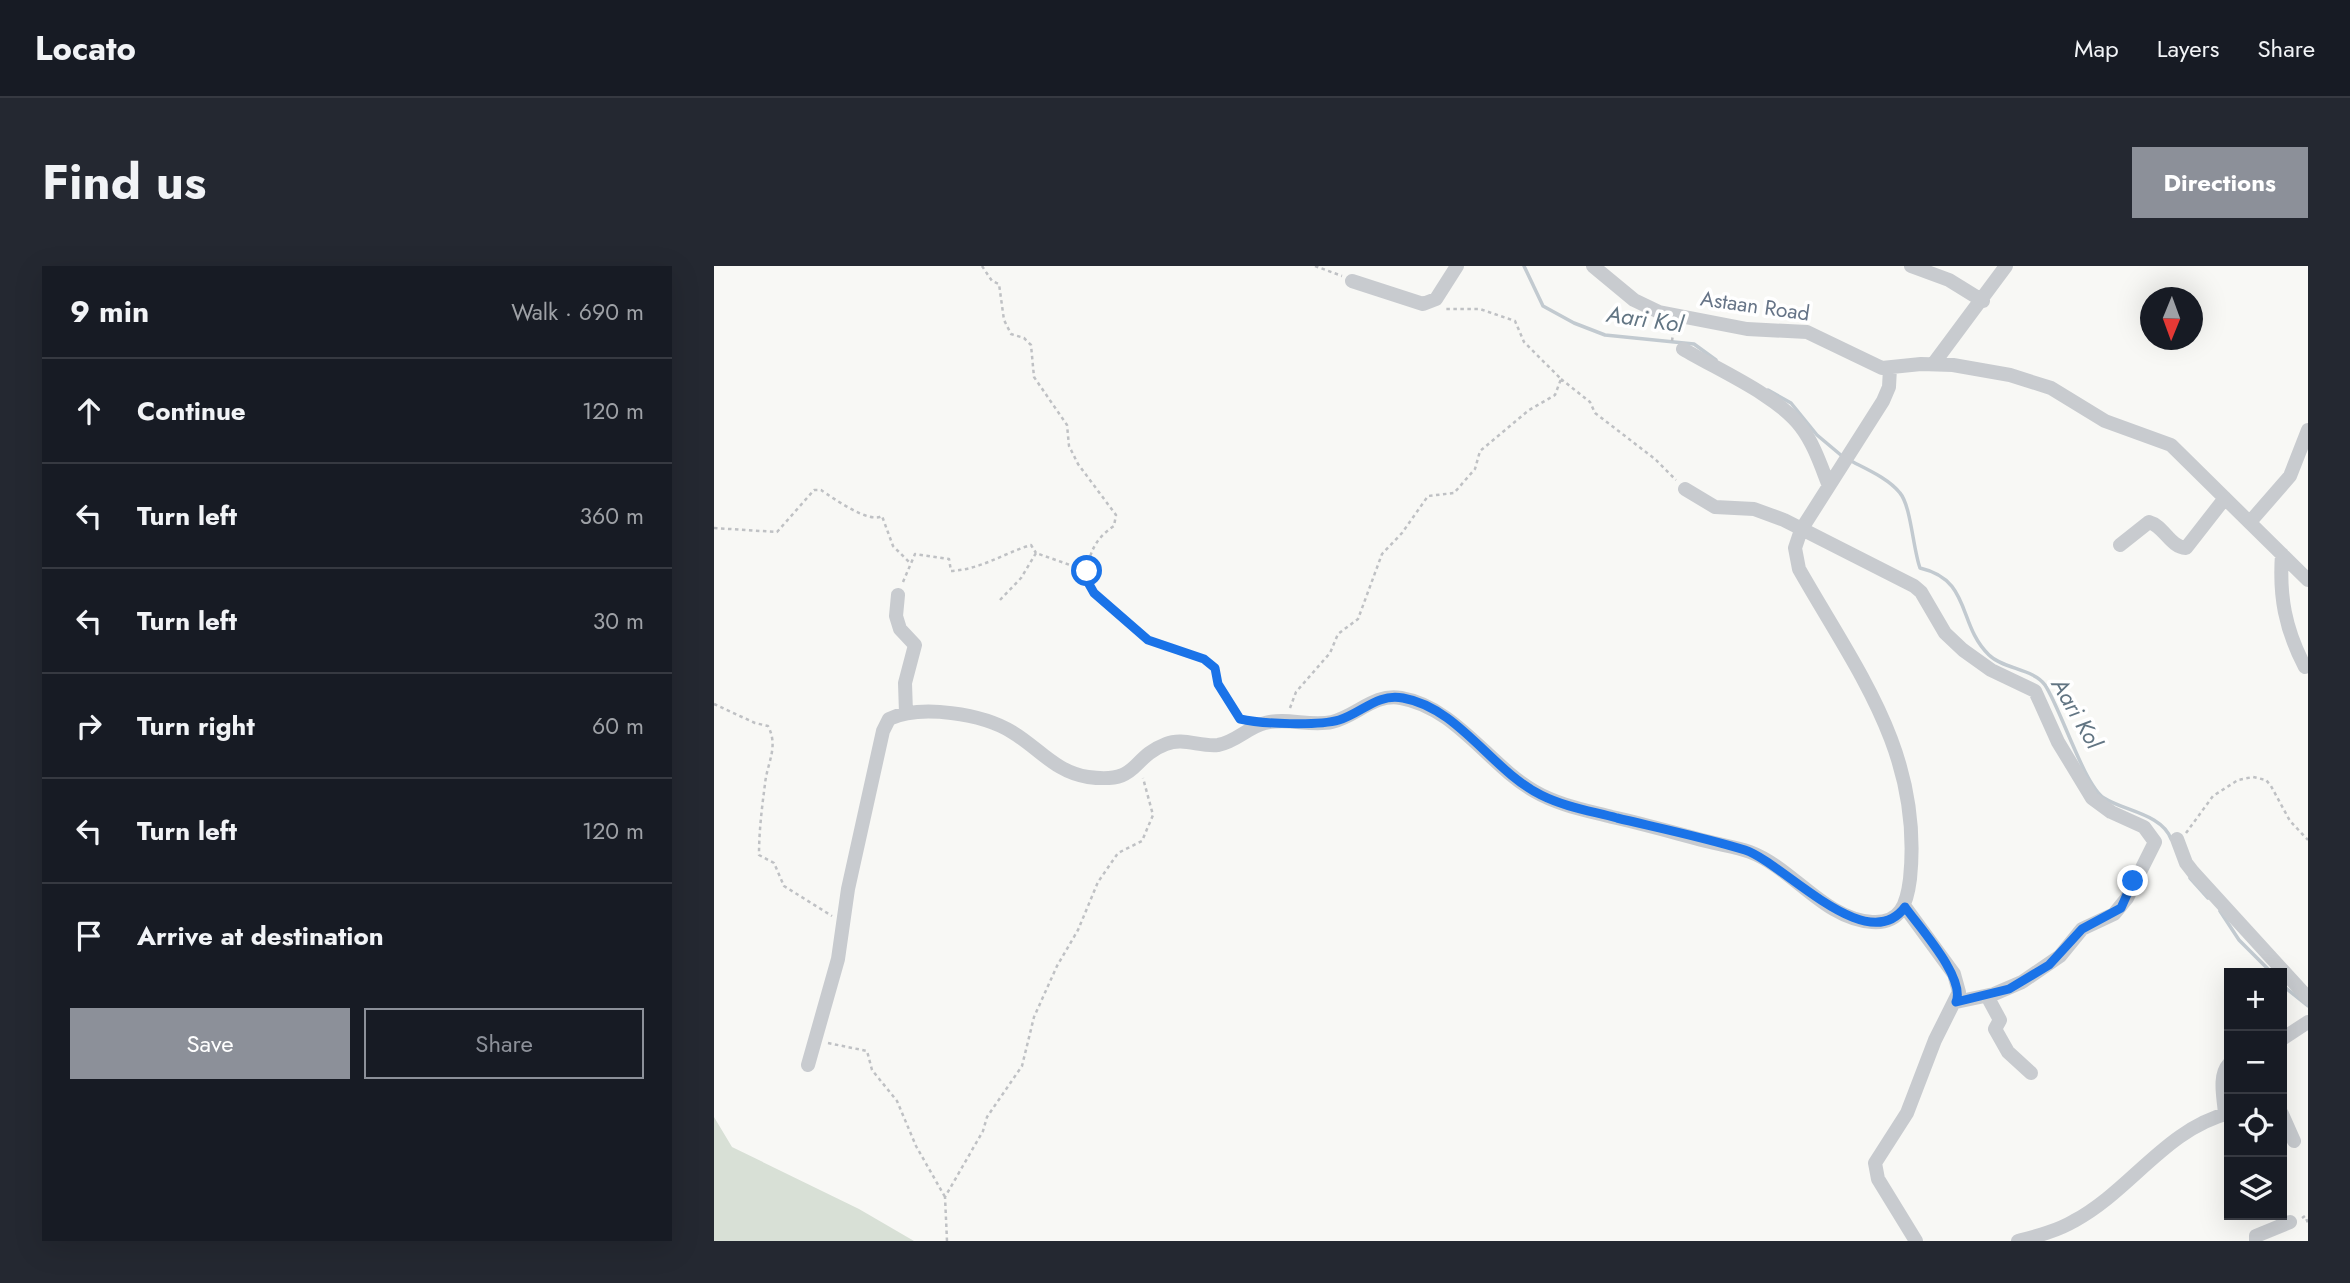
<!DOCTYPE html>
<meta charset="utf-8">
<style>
:root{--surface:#171b24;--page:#242831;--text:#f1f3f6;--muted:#9ea1a6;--line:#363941;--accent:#8c9099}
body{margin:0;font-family:Jost,sans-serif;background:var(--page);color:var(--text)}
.controls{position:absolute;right:21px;bottom:21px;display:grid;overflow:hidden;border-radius:0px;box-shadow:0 7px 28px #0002}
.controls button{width:63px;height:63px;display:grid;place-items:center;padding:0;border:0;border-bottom:2px solid var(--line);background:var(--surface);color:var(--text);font:35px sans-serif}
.compass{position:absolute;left:1426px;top:21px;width:63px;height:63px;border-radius:50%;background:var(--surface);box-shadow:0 7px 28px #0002;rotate:181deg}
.stop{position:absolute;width:21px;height:21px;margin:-16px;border:5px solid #1a73e8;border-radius:50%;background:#fff}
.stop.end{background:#1a73e8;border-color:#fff;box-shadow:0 2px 7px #0008}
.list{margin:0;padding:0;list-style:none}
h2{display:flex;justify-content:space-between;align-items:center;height:91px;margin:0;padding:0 28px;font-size:30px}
h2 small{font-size:23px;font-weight:400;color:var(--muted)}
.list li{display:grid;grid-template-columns:46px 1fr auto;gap:21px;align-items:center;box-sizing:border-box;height:105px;padding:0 28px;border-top:2px solid var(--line)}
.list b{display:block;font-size:26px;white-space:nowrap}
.list em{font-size:23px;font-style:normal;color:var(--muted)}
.actions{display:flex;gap:14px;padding:21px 28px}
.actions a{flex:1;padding:16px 0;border:2px solid var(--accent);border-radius:0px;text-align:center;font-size:24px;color:var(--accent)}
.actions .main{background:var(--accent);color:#fff}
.icon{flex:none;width:38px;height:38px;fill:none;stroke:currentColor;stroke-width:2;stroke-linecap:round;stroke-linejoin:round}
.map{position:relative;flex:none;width:1594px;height:975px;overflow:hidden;border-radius:0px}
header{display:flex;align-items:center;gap:42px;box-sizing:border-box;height:98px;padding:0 35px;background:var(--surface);border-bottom:2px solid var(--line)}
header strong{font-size:33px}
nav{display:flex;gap:38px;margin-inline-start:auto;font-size:24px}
.intro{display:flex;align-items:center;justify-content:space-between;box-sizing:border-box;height:168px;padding:0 42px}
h1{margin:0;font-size:49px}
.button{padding:18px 32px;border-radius:0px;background:var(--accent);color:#fff;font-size:24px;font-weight:700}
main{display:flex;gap:42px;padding:0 42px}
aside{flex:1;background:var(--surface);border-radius:0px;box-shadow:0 7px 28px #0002}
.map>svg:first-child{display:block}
.green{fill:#d8e0d6}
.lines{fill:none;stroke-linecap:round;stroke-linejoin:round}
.stream{stroke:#c2cad0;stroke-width:3.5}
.path{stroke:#bfc1c4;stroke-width:2.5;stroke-dasharray:3.5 3.5;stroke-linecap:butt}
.minor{stroke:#c8cbcf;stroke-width:14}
.route{stroke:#1a73e8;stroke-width:9}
.labels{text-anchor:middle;stroke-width:7;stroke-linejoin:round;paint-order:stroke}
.street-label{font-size:21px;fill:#667487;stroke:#fff}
.water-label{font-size:23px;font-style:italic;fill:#627583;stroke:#fff}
</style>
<header>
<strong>Locato</strong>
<nav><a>Map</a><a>Layers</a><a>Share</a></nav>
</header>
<div class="intro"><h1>Find us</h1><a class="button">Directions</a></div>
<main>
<aside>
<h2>9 min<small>Walk · 690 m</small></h2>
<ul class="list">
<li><svg class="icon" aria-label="ahead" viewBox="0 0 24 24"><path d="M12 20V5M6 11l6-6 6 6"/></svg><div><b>Continue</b></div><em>120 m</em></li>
<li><svg class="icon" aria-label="left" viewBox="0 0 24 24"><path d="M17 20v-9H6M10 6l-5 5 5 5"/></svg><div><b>Turn left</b></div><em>360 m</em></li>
<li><svg class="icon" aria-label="left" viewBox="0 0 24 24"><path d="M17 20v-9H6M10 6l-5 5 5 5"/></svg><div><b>Turn left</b></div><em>30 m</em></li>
<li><svg class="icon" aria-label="right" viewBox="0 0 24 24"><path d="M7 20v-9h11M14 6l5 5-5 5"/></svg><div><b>Turn right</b></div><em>60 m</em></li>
<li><svg class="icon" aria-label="left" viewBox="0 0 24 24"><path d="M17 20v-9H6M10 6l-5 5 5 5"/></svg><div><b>Turn left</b></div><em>120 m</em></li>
<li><svg class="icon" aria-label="arrive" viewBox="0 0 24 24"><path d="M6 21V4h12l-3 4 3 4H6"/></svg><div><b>Arrive at destination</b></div></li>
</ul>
<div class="actions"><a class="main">Save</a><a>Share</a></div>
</aside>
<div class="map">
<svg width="1594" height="975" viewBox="0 0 1594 975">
<rect width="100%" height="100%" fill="#f8f8f5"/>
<path class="green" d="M0,851L18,881L145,943L200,975H0Z"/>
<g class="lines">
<path class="stream" d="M810,0L829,40L860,57L891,69L980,78L1002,94
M1054,124L1077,137L1103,169L1128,190
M1135,194C1152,203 1174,212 1186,227C1197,240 1199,283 1206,302C1258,314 1243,358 1275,389C1289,403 1320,403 1331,419C1347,443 1370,519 1390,532C1410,545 1448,548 1457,573
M1476,612L1494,632
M1506,645L1525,674L1558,707
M1568,719L1594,740"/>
<path class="path" d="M268,0L278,15L285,18L290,54L297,68L310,72L317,79L320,111L353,159L355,180L364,198L402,249L400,260C379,274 376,288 371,311L380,327L434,374L490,393L501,402L504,418L526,453
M601,0L628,10
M958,75L960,61
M847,113L876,136L881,147L941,193L962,214
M0,262L63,266L100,224H107C119,232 155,258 168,250L179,280L197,298
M189,316L201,288L235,293L237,305C268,303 288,288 317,279L322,287
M286,334L307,312L322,287L373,305
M0,438L41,457L54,460C65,481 53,497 51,518C48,541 45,565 45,589L60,597L70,620L118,650
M576,442L582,426L616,387L624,368L644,353L668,288L688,267L714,230L740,227L761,203L766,185L815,144L841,129L847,113L810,76L801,55L766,43H730
M1472,567L1499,530L1524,514L1539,511L1552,514L1557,520L1576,555L1594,574
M114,777L153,785L158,804L183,835L202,880L231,931
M1588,952L1591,950L1594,957
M233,975L231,931L269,865L273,851L308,800L320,751L343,700L364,664L384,616L404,587L428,575L439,549L429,512"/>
<path class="minor" d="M879,0L920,34L945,46L1033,63L1093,66L1168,102L1207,98L1239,99L1296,109L1337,122L1391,155L1457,179L1594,314
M1197,0L1235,14L1269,35
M638,15L709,38L722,33L743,0
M969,83C1004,104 1063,129 1087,161C1100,178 1107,200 1115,220
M1220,97L1292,0
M971,223L1001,241L1040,243L1070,254L1200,320L1207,326L1231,367L1249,384L1277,404L1321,425L1344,476L1378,532L1397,546L1430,561L1441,576L1413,632L1400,648L1368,663L1346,690L1308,716L1280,728L1242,736
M1536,256L1576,210L1594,164
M1406,279L1435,256C1450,260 1456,281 1472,282L1511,232
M1568,288C1565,330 1571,363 1591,401
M184,329L182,350L186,363L201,379L191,417L192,447
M1463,573L1472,597L1479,606L1594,732
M1191,641L1240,708L1245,726L1221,774L1193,847L1161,897L1164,913L1202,975
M1273,730L1286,754L1281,763L1294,786L1317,807
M1568,773L1594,756
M94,799L124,693L134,623L169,465L175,453C207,438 269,448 298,466C325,482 341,506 374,511C427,518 415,492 452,478C469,471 486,481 504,479C522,476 534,461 551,457C573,451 596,461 618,456C643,450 660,427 687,432C741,441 775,499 820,525C844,539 871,544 898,551C930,558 961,567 992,575C1007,579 1022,581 1036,586C1079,602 1110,653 1158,656C1187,658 1193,637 1196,613C1209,488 1143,405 1085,303L1081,282L1087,264L1169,135L1175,121L1176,102
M1511,848C1510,832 1504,810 1515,798
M1568,848L1580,875
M1304,975C1323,970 1343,965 1360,955C1416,925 1452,863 1515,847
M1542,975V970L1576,956"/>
</g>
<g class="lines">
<path class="route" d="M373,305L371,311L380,327L434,374L490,393L501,402L504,418L526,453C548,458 604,460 625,454C648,447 663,427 689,432C745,442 777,504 827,529C851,541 877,545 903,552C945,562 989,571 1031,584C1070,597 1153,693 1191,641C1205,661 1252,712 1242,736L1295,723L1335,699L1368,663L1407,642L1419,615"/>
</g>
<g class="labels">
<g class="street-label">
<text transform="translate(1041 40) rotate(8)" y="7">Astaan Road</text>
</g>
<g class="water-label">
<text transform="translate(931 53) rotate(8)" y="8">Aari Kol</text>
<text transform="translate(1363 447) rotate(60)" y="8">Aari Kol</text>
</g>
</g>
</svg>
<div class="controls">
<button>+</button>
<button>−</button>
<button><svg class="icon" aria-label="locate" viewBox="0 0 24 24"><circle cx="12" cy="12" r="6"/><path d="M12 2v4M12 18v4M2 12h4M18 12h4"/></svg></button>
<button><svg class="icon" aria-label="layers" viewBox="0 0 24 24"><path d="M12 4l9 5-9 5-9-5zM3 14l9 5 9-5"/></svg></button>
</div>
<svg class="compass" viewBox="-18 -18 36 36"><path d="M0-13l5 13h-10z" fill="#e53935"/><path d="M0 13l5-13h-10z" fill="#9ea1a6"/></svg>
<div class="stop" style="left:373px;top:305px"></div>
<div class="stop end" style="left:1419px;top:615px"></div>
</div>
</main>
